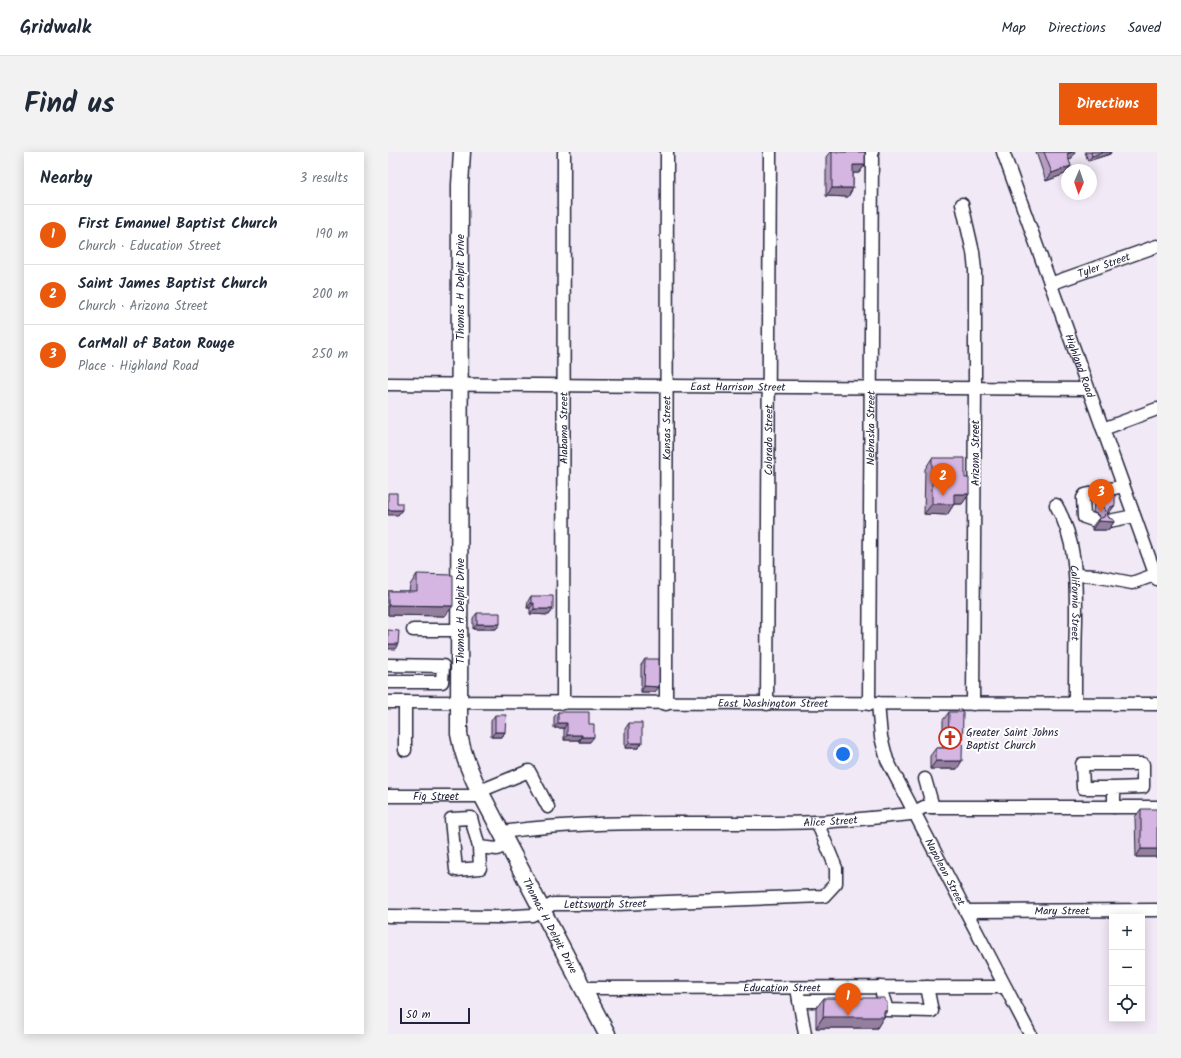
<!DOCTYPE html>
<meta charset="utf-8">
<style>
:root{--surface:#fff;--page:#f2f2f3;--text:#1f2937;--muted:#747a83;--line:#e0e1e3;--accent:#ea580c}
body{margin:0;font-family:Kalam,sans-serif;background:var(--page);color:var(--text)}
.controls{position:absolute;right:12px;bottom:12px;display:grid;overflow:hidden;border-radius:0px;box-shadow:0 2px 10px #0003}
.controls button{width:36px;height:36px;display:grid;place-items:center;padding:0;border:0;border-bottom:1px solid var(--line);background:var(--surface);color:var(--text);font:20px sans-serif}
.compass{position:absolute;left:673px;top:12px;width:36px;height:36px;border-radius:50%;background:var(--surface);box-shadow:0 2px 10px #0003;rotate:182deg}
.scale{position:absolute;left:12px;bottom:10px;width:70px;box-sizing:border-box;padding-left:4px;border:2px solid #22223b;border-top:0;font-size:11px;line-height:14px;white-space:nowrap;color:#22223b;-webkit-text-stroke:3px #fff;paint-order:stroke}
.you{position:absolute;left:455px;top:602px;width:14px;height:14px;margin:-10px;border:3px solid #fff;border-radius:50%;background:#1a73e8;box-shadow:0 0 0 6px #1a73e833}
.badge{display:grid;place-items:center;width:26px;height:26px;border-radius:50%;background:var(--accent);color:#fff;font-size:13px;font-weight:700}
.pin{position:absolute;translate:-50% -33px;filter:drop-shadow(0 1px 2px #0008)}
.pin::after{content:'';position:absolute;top:21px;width:14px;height:12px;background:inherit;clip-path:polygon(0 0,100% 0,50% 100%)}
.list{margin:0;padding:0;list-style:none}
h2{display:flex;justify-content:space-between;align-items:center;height:52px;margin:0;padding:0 16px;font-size:17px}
h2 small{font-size:13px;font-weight:400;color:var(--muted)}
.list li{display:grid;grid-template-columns:26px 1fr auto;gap:12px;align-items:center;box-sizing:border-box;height:60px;padding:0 16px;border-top:1px solid var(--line)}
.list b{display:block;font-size:15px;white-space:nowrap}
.list p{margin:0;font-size:13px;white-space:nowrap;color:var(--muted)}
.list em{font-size:13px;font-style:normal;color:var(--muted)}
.icon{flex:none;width:22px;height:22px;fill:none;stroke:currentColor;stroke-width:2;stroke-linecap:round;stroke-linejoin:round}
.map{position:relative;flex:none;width:769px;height:882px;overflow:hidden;border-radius:0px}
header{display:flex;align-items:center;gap:24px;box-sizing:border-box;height:56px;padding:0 20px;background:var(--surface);border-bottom:1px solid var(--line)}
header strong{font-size:19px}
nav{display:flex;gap:22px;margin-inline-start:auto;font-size:14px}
.intro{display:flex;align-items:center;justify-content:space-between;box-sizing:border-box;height:96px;padding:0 24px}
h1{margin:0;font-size:28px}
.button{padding:10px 18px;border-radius:0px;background:var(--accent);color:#fff;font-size:14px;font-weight:700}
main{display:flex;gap:24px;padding:0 24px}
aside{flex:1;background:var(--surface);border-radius:0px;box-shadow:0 2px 10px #0003}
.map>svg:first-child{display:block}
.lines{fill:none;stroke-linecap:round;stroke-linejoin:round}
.minor-casing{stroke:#22223b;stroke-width:15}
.major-casing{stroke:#22223b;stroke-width:19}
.minor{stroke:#fff;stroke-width:12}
.major{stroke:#fff;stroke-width:16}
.wall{fill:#b79dc2;stroke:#22223b}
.shaded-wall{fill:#957f9e;stroke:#22223b}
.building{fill:#d5b6e2;stroke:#22223b}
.labels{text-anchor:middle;stroke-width:4;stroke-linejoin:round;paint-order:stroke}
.street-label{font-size:11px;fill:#22223b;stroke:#fff}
.poi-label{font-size:11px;fill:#22223b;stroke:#fff;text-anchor:start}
</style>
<header>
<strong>Gridwalk</strong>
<nav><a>Map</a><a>Directions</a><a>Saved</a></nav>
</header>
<div class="intro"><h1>Find us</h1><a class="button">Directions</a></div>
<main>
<aside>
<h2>Nearby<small>3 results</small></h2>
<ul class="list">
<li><span class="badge">1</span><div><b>First Emanuel Baptist Church</b><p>Church · Education Street</p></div><em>190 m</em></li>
<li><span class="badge">2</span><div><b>Saint James Baptist Church</b><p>Church · Arizona Street</p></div><em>200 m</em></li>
<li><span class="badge">3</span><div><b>CarMall of Baton Rouge</b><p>Place · Highland Road</p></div><em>250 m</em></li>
</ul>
</aside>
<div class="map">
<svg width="769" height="882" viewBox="0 0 769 882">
<rect width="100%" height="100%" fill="#f2e9f6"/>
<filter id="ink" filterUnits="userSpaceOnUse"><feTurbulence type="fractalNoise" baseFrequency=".025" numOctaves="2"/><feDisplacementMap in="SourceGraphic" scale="8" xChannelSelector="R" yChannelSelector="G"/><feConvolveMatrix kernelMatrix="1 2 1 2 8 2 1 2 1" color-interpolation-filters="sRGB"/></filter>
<g filter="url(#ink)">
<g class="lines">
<g class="minor-casing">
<g id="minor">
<path id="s1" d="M615,0L769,427"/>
<path d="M574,52L585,100L587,118V236L585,552"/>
<path id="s2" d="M662,132L769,94"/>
<path id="s3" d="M0,232L700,237"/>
<path d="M715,277L769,257"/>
<path id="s4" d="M668,353C689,389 688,429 688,469C687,497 687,524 687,552"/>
<path d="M705,368L696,365L695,346L697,343L735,334"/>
<path d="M721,369L746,364"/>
<path d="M688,423L707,424L744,431L769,422"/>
<path d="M25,478H72"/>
<path d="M0,513L55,514L54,530H0"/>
<path id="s5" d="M0,550L769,552"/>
<path d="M17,550V598"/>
<path id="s6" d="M175,551L176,0"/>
<path id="s7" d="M490,551L493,585L499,608L642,882"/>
<path id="s8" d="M278,552L279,0"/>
<path id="s9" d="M379,552L382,0"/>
<path id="s10" d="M481,552L484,0"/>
<path d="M537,627L545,655"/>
<path d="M726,636L755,635V612H694L695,636H726V655"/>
<path d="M92,639L141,619L160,655"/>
<path id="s11" d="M0,644H95"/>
<path id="s12" d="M114,680C218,665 324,674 428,670C459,669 491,665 522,662L536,655H769"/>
<path d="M91,695L92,716L68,718L63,667L83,666L91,695L109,697L120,692"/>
<path id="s13" d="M578,759L769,758"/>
<path id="s14" d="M0,764L112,765L144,763L165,752H229L436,744L448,731V716L429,670"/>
<path d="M492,835L499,858L544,859L539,835"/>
<path id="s15" d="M195,836L617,835"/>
<path d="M410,842L417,882"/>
<path d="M411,849H448"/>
</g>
</g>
<g class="major-casing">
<g id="major">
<path id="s16" d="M74,0L72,33L71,582C74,600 80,614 87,630L219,882"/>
</g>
</g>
<use href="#minor" class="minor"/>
<use href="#major" class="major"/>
</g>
<path class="wall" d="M442,0H477V13L471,21H465V36L460,45L438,44V5Z
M648,0H687L683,7H680L683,14L680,18H679L677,22L658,29Z
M697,0H723L722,2L700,9Z
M544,306L577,326L581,342L574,352H566L559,363L536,362L537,317Z
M711,343L727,353L721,361L719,362L721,366L726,370L720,378H704V375L710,367L712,366L710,363L705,360L706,351Z
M29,422L57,464L0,463V439H21L22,433Z
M143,444L165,457L161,463L142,462V456H139L140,449Z
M89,461L112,472L108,477H85V466Z
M257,507L267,540H253V513Z
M170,560L201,572L202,590H191V588H176V576H166V565Z
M561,560L569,617H542V604L548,596H555V568Z
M107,563L117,580L114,585H103V569Z
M241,571L254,591L250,596H237V577Z
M753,657L769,705H748L747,665Z
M436,846L496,863L489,876H428V856Z"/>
<path class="shaded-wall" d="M684,0H687L683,7L673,10L679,2Z
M715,0H723L722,2L700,9L704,4Z
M465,13H477L471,21H460Z
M683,14L680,18H679V19L677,22L658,29L664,21Z
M444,36H465L460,45L438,44Z
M566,342H581L574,352H566L559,363L536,362L544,352Z
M727,353L721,361L717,363L721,356Z
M0,358H14L10,363H0Z
M710,369L726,370L720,378H704Z
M143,451H146L142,456H139Z
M0,453L65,454L57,464L0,463Z
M146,457H165L161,463L142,462Z
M89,472H112L108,477H85Z
M0,492H10L7,497H0Z
M256,534L271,535L267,540H253Z
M170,571H179L176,576H166Z
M107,580H117L114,585H103Z
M179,583H194L191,588H176Z
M194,585H206L202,590H191Z
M241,591H254L250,596H237Z
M548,609H574L569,617H542Z
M753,697H769V705H748Z
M496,859H499L495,865H496L489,876H428L435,865Z"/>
<path class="building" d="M444,0H477V13H465V36H444Z
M656,0H684L679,2L683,14L664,21Z
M703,0H715L704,4Z
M544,306H577V326H581V342H566V352H544Z
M0,341H9V351H14V358H0Z
M711,343H727V353L721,356L719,362L721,366L726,368V370L710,369V367L716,365L718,359L716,355L711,352Z
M29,422L65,423V454L0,453V439H29Z
M143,444H165V457H146V451H143Z
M89,461H112V472H89Z
M0,478L11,479L10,492H0Z
M257,507H271V535L256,534Z
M170,560H201V572H206V585H194V583H179V571H170Z
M561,560H575L574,609H548V596H560Z
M107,563H118L117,580H107Z
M241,571H254V591H241Z
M753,657H769V697H753Z
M436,846H497V849L499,850V859H496V865H435Z"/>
</g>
<defs>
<g id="church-ring" transform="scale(1.15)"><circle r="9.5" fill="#fff" stroke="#c8321e" stroke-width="1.5"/><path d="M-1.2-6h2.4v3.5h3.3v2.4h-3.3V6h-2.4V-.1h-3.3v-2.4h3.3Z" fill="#c8321e"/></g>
</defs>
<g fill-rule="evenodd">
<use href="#church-ring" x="562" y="586"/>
</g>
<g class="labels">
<g class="street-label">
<text dy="4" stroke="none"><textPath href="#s2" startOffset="57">Tyler Street</textPath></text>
<text transform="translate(72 135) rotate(-90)" y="4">Thomas H Delpit Drive</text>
<text dy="4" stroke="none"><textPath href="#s1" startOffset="227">Highland Road</textPath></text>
<text dy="4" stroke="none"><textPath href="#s3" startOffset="350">East Harrison Street</textPath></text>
<text dy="4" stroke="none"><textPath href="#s6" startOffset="275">Alabama Street</textPath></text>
<text dy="4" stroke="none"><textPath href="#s8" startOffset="276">Kansas Street</textPath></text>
<text dy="4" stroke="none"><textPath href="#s10" startOffset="276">Nebraska Street</textPath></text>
<text dy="4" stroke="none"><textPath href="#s9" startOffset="264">Colorado Street</textPath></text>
<text transform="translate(587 301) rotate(-90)" y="4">Arizona Street</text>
<text dy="4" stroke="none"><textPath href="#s4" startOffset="101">California Street</textPath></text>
<text transform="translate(72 459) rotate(-90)" y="4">Thomas H Delpit Drive</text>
<text dy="4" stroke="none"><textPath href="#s5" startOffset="385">East Washington Street</textPath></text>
<text dy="4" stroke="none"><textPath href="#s11" startOffset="48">Fig Street</textPath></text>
<text dy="4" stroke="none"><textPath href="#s12" startOffset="329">Alice Street</textPath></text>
<text dy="4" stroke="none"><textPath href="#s7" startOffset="184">Napoleon Street</textPath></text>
<text dy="4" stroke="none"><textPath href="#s14" startOffset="220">Lettsworth Street</textPath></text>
<text dy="4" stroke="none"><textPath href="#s13" startOffset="96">Mary Street</textPath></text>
<text dy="4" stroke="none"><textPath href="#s16" startOffset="795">Thomas H Delpit Drive</textPath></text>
<text dy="4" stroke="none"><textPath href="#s15" startOffset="199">Education Street</textPath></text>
</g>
<g class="poi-label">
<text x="578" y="584">Greater Saint Johns<tspan x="578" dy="13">Baptist Church</tspan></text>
</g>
</g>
</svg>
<div class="controls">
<button>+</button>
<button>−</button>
<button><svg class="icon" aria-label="locate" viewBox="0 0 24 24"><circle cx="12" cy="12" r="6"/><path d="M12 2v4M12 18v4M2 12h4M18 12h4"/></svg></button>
</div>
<svg class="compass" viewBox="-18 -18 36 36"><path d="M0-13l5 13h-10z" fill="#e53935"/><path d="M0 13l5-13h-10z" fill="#747a83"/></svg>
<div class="scale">50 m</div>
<div class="you"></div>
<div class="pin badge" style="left:460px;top:864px">1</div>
<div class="pin badge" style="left:555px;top:344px">2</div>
<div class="pin badge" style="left:713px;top:360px">3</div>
</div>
</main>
